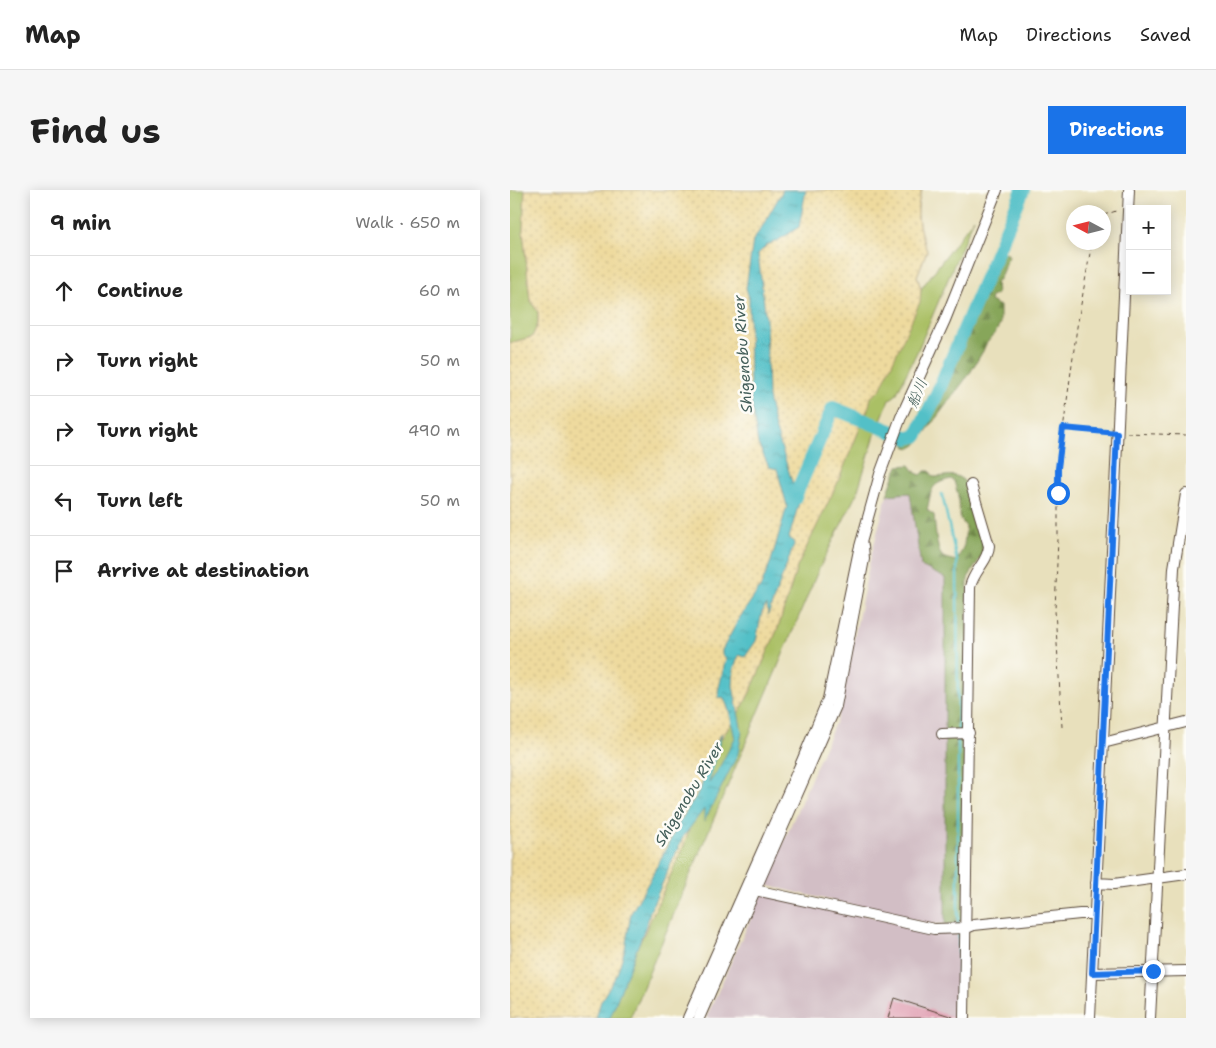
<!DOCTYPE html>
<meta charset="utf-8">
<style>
:root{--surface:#fff;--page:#f6f6f6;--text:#222;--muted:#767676;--line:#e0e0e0;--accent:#1a73e8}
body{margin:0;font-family:"Shantell Sans","Klee One",sans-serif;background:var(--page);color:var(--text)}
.controls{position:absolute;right:15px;top:15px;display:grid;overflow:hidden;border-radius:0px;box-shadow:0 2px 12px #0003}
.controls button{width:45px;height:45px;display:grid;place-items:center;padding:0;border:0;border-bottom:1px solid var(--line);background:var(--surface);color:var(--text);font:25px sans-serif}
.compass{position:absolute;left:556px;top:15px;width:45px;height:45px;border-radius:50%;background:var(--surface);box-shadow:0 2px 12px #0003;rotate:277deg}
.stop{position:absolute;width:15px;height:15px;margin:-11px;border:4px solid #1a73e8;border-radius:50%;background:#fff}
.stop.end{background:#1a73e8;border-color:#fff;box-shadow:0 1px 5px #0008}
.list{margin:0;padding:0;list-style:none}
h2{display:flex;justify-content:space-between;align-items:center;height:65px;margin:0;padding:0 20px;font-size:21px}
h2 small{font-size:16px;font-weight:400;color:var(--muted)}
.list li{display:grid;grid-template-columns:32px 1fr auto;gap:15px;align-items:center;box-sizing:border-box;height:70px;padding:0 20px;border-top:1px solid var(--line)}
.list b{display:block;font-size:19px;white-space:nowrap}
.list em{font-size:16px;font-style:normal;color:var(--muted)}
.icon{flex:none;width:28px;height:28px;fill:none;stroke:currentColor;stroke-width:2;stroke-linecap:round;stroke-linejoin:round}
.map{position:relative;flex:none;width:676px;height:828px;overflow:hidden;border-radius:0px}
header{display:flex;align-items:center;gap:30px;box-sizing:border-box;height:70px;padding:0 25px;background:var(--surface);border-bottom:1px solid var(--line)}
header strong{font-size:24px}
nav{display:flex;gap:28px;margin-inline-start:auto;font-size:18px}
.intro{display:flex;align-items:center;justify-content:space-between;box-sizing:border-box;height:120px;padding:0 30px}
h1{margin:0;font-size:35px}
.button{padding:12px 22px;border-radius:0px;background:var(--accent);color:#fff;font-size:18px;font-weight:700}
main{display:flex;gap:30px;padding:0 30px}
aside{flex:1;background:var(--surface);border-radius:0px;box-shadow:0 2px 12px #0003}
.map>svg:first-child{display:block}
.industrial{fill:#d2bec5}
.grass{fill:#aac065;stroke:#727542}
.forest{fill:url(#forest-firs);stroke:#61683c;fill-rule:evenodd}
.sand{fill:url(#sand-dots);stroke:#94825e}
.water{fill:url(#water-ripples);stroke:#467572}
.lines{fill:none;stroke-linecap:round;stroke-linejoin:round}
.stream{stroke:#52c0c7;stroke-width:2.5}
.river{stroke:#52c0c7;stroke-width:14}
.building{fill:#dd94aa}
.minor-casing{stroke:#554536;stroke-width:12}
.path{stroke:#554536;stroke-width:1;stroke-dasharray:4 4;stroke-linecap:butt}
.minor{stroke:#fff;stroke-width:10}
.route{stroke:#1a73e8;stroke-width:6}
.labels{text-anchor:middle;stroke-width:5;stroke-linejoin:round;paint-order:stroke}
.water-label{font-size:15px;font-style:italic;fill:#435e59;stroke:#fdfcf7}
</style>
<header>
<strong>Map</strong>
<nav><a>Map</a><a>Directions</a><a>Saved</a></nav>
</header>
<div class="intro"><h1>Find us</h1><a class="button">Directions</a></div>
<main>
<aside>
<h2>9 min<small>Walk · 650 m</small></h2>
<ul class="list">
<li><svg class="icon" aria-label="ahead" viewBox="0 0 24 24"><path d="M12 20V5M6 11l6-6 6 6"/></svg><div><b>Continue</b></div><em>60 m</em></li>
<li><svg class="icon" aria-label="right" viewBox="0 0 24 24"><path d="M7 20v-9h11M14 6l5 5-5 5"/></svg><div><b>Turn right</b></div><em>50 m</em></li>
<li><svg class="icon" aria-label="right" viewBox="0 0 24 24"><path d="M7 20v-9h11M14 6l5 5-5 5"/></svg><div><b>Turn right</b></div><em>490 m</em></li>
<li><svg class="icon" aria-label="left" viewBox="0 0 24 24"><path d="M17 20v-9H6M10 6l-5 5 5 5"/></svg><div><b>Turn left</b></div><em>50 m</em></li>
<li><svg class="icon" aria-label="arrive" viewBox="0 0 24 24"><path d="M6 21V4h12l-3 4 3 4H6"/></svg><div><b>Arrive at destination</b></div></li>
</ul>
</aside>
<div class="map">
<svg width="676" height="828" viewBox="0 0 676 828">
<defs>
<pattern id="forest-firs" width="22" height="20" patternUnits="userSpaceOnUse" patternTransform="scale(1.25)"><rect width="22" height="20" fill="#87a65a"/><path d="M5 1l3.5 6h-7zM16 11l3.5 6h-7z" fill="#70874a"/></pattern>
<pattern id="sand-dots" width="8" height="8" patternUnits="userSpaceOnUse" patternTransform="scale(1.25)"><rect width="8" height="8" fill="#eeda9e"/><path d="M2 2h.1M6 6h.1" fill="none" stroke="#cdbb88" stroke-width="1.8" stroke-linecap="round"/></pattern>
<pattern id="water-ripples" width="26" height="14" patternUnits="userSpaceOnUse" patternTransform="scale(1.25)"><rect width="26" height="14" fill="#52c0c7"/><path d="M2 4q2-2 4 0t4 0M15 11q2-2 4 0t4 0" fill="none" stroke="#459ca1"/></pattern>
</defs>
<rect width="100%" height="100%" fill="#fdfcf7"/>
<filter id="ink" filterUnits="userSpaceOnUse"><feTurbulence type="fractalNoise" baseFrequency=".02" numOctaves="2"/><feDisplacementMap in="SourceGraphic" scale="10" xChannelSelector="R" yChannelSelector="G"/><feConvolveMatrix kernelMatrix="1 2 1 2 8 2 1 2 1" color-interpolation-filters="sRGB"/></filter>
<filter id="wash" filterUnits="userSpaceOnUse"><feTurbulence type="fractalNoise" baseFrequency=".0096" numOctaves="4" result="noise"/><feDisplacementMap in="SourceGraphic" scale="20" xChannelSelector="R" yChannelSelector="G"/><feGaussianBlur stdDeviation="1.12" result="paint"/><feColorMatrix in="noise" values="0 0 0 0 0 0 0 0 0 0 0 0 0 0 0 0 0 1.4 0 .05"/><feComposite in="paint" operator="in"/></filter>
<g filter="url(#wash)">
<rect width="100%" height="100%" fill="#e8e0bc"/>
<path class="industrial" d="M400,303L411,376L435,388V734H419L255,695L328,526L361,366L377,305Z
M252,703L449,745L446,828H196Z"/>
<path class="grass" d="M0,0H15L13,39L20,110L28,122V134L22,147L0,153Z
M464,28L407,162L386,205L379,210L365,245L347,303L308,381L120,828H87L134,744L174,655L205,558L233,516L241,500L268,438L287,377L327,293L359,216L361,206L409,112L411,99Z"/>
<path class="forest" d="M492,62L497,63L499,67C493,75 493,86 486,93L487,104L481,107L480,111L490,116V135L485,143L476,154L473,161L460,183L406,255L401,258L396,257L394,253L395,250L406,248L410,243L489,65Z
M400,275L406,283L411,285L415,281H420L423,287C438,287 445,281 456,293L474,357V362L458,388L454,729L445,734H435V388L411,376L400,303L377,305L388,276ZM441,289L444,291L448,305L450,328L456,337L454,355L447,371C443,370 435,369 432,366C426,359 425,334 424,325L417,320C422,300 419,294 441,289Z"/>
<path class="sand" d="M15,0H412C404,22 409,40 417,61L407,86L411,99L410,112L370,200L361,207L359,216L327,294L287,377L268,438L241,500L233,516L205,558L174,655L134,744L87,828H0V153L22,147L28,134V122L20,110L13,39Z"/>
<path class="water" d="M273,0H296L289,37L267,51L257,55L248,64L256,130L258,207L264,234L284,298L290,309L279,348L285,352L258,425L257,415L252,422L246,451L235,467L229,465L224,478L223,496L232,542L228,564L194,632V619L173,647L140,721L138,730L100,828H86L91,811L107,784L115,759L121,723L141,688L169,633L190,600L205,554L212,543L199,593L207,582L225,548C221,533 221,521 213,507L209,508L208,502L216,468L212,465V460L230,427L251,396L261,371L277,316L267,279L259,277L248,254L240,205L239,108L236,98L243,50L252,37Z"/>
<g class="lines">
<path class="stream" d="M432,304L447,371L448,541
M448,547V736
M447,828L449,742"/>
<path class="river" d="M284,309L323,218L398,248L406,246L426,206L513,0"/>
</g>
<g id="blocks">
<path class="building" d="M384,808L443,827V828H378Z"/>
</g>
</g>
<g filter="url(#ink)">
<use href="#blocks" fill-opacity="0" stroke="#554536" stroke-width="1"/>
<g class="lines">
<g class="minor-casing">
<path id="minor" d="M432,544L459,543
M593,553L676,532
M586,693L604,694L676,684
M245,700L424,739L457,738L464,735L570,724H584
M582,783L676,781
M178,828L292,571L318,509L349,360L370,284L391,227L435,130L487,0
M189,828L326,516L354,369L353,356
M454,828L460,397C464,380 478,372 479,356L461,295
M580,828L619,0
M640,828L664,378L676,304"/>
</g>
<path class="path" d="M594,25L609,20
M554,238L598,242
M617,243L676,245
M552,537L545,420L548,349V277L567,137L582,52"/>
<use href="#minor" class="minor"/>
</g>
</g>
<g class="lines" filter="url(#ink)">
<path class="route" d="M548,303V278L553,238L607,243L582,783L643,781"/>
</g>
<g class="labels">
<g class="water-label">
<text transform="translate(233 164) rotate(-94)" y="5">Shigenobu River</text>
<text transform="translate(407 203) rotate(-67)" y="5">船川</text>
<text transform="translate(179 604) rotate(-59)" y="5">Shigenobu River</text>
</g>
</g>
</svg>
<div class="controls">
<button>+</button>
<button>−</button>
</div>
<svg class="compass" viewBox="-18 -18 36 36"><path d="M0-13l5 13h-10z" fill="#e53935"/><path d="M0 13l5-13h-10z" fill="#767676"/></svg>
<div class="stop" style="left:548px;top:303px"></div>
<div class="stop end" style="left:643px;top:781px"></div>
</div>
</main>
